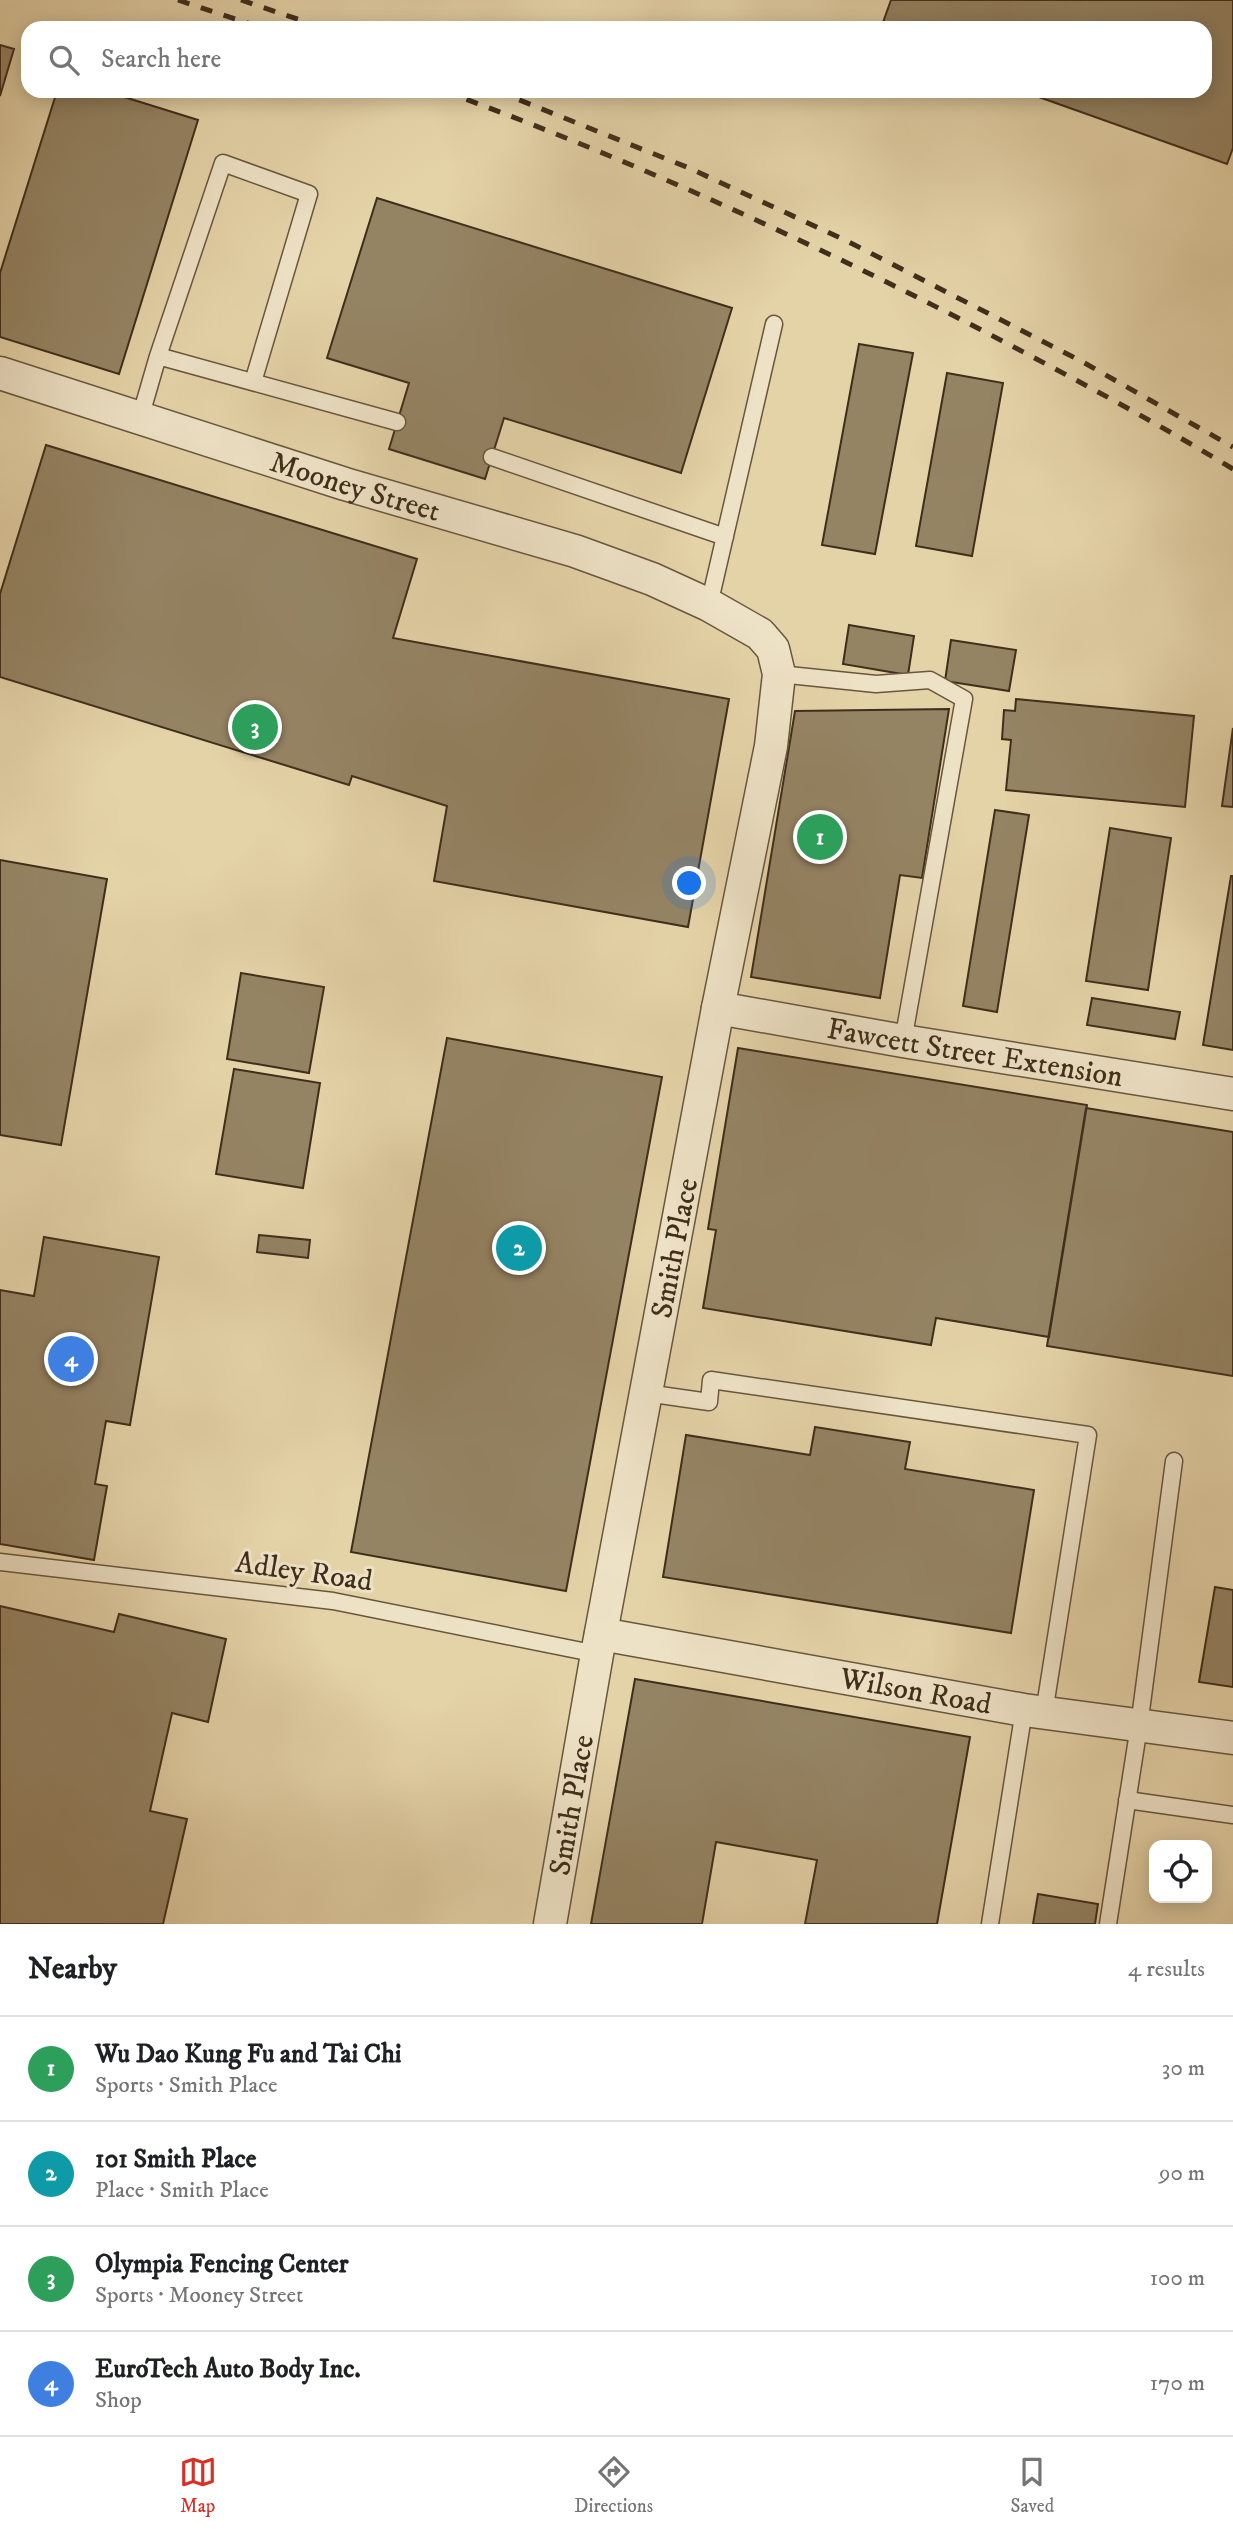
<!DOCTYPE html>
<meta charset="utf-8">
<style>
:root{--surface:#fff;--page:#f2f2f2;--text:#202124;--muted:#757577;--line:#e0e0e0;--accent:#d93025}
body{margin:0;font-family:"IM FELL DW Pica",serif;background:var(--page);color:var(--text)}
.controls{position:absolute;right:21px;bottom:21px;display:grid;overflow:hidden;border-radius:14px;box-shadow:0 4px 18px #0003}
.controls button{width:63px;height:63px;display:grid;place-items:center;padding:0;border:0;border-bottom:2px solid var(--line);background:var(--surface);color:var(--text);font:35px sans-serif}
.you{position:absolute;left:690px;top:884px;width:24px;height:24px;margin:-18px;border:5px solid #fff;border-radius:50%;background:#1a73e8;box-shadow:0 0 0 10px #1a73e833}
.badge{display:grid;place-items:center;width:46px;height:46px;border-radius:50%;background:var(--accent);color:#fff;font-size:23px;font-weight:700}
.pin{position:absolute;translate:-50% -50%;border:4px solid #fff;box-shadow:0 2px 7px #0006}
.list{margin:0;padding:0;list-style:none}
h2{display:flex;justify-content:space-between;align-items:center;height:91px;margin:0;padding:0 28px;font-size:30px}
h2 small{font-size:23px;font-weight:400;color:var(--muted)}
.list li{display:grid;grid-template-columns:46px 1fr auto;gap:21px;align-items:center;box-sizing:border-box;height:105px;padding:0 28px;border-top:2px solid var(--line)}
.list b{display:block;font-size:26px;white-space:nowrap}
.list p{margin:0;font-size:23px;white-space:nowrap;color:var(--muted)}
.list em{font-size:23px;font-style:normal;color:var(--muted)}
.icon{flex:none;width:38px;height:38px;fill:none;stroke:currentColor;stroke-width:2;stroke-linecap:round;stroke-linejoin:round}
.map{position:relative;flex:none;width:1233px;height:1924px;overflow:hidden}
.search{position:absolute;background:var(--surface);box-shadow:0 4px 18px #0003;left:21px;right:21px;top:21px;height:77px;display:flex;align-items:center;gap:18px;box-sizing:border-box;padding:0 24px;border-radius:21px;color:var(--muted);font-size:26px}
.sheet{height:511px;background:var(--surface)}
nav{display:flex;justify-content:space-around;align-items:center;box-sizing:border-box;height:98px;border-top:2px solid var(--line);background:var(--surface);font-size:19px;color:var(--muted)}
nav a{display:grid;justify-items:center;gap:4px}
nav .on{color:var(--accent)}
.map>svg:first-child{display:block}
.building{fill:#958464;stroke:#3f2e1b;stroke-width:2}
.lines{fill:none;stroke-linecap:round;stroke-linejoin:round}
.service-casing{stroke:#68573e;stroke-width:19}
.minor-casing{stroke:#68573e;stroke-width:35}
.service{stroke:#eee2c6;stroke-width:16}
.minor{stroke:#eee2c6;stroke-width:32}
.rail{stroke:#3f2e1b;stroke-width:5;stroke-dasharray:12 12;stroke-linecap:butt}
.labels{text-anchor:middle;stroke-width:6;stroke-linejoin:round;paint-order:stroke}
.street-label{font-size:30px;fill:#3f2e1b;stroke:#eee2c6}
</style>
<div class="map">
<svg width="1233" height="1924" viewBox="0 0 1233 1924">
<rect width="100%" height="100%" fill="#e5d3a8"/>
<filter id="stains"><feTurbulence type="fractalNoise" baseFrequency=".00286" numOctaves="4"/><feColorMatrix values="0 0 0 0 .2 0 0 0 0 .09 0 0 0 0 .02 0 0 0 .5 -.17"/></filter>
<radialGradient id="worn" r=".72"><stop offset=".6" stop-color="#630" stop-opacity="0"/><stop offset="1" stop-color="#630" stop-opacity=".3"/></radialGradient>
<path class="building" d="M891,0H1233V148L1227,164L1022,91H1205V28H881Z
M0,45L14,49L0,96Z
M57,91H105L198,120L119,374L0,337V273Z
M377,198L732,308L681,473L504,418L485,479L389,449L409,383L327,358Z
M859,344L913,353L875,554L822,545Z
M947,373L1003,383L972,556L916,546Z
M46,445L417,559L393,638L729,699L688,927L434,881L447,806L352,776L349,785L0,677V594Z
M849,625L914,636L908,675L843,664Z
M951,640L1016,650L1009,691L945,681Z
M1016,699L1194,716L1185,807L1006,790L1011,740L1002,739L1004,710L1015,711Z
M949,709L922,878L900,875L880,998L751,977L795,711Z
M1233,728V807L1222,806Z
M995,810L1029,815L997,1012L963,1006Z
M1110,828L1171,838L1148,990L1086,981Z
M0,860L107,879L61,1145L0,1135Z
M1231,876H1233V1050L1203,1045Z
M241,973L324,987L309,1073L227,1059Z
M1092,998L1180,1012L1175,1039L1087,1025Z
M447,1038L662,1077L566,1591L351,1552Z
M738,1048L1087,1105L1049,1337L936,1318L931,1345L703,1308L716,1230L708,1229Z
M234,1069L320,1083L303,1188L216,1174Z
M1086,1108L1233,1132V1376L1047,1346Z
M259,1235L310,1240L308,1258L257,1252Z
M44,1237L159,1257L130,1425L106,1421L95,1484L107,1486L94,1560L0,1544V1290L34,1296Z
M815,1427L910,1442L905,1469L1034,1490L1011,1633L663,1577L686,1435L810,1455Z
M1215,1587L1233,1590V1687L1199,1682Z
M0,1606L114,1632L119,1614L226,1639L208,1722L172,1713L150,1811L187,1819L163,1924H0Z
M635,1679L970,1737L937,1924H805L817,1860L716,1842L702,1924H591Z
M1038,1894L1098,1904L1095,1924H1033Z"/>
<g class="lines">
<g class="service-casing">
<path id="service" d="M158,356L223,163L309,194L253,382
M140,418L158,356L397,422
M492,457L725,537
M709,605L774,324
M779,674L876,684L930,680L964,699L903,1041
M646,1393L709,1402L711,1380L1088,1435L1044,1713
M0,1562L333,1601L597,1654
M1127,1800L1233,1815
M990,1924L1024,1710
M1108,1924L1139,1726L1174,1461"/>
</g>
<g class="minor-casing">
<g id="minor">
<path id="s1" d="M0,373L345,484L575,551L652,579L709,605L760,634L773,649L779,674L771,746L718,1008L597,1654L550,1924"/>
<path id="s2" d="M718,1008L903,1041L1233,1094"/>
<path id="s3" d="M601,1634L1024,1710L1233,1738"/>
</g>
</g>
<use href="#service" class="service"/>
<use href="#minor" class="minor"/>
<path class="rail" d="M178,0L263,28
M241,0L324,28
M444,91C624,157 798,236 968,323C1058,370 1147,417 1233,469
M497,91L689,168L847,241L1081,361L1233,447"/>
</g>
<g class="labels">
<g class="street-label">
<text dy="10" stroke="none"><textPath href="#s1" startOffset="373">Mooney Street</textPath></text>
<text dy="10" stroke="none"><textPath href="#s2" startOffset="261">Fawcett Street Extension</textPath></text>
<text transform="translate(674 1248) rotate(-79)" y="10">Smith Place</text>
<text transform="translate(304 1571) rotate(8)" y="10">Adley Road</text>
<text dy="10" stroke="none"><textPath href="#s3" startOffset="320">Wilson Road</textPath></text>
<text transform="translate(571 1805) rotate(-80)" y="10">Smith Place</text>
</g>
</g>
<rect width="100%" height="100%" filter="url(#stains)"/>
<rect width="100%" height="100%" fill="url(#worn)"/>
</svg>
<div class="controls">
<button><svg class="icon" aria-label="locate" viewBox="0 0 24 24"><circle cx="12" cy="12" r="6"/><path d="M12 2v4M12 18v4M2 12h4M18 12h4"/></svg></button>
</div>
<div class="you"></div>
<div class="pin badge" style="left:820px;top:837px;background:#2e9e5b">1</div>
<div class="pin badge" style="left:519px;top:1248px;background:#0f9aa8">2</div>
<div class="pin badge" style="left:255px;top:727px;background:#2e9e5b">3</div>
<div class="pin badge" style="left:71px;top:1359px;background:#3f7fe0">4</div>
<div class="search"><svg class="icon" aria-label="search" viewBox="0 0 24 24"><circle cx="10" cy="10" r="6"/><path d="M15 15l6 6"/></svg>Search here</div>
</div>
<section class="sheet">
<h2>Nearby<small>4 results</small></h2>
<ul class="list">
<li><span class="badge" style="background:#2e9e5b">1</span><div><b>Wu Dao Kung Fu and Tai Chi</b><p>Sports · Smith Place</p></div><em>30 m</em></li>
<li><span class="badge" style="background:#0f9aa8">2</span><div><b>101 Smith Place</b><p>Place · Smith Place</p></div><em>90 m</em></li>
<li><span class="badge" style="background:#2e9e5b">3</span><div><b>Olympia Fencing Center</b><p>Sports · Mooney Street</p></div><em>100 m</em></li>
<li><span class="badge" style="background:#3f7fe0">4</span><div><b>EuroTech Auto Body Inc.</b><p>Shop</p></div><em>170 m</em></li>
</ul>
</section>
<nav>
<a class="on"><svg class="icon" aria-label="map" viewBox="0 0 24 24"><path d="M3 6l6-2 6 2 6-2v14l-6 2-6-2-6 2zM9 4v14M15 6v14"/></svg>Map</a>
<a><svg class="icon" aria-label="directions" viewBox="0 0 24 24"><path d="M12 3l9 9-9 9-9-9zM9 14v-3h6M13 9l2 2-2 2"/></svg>Directions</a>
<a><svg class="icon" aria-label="saved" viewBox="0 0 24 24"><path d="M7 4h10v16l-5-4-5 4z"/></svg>Saved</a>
</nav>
